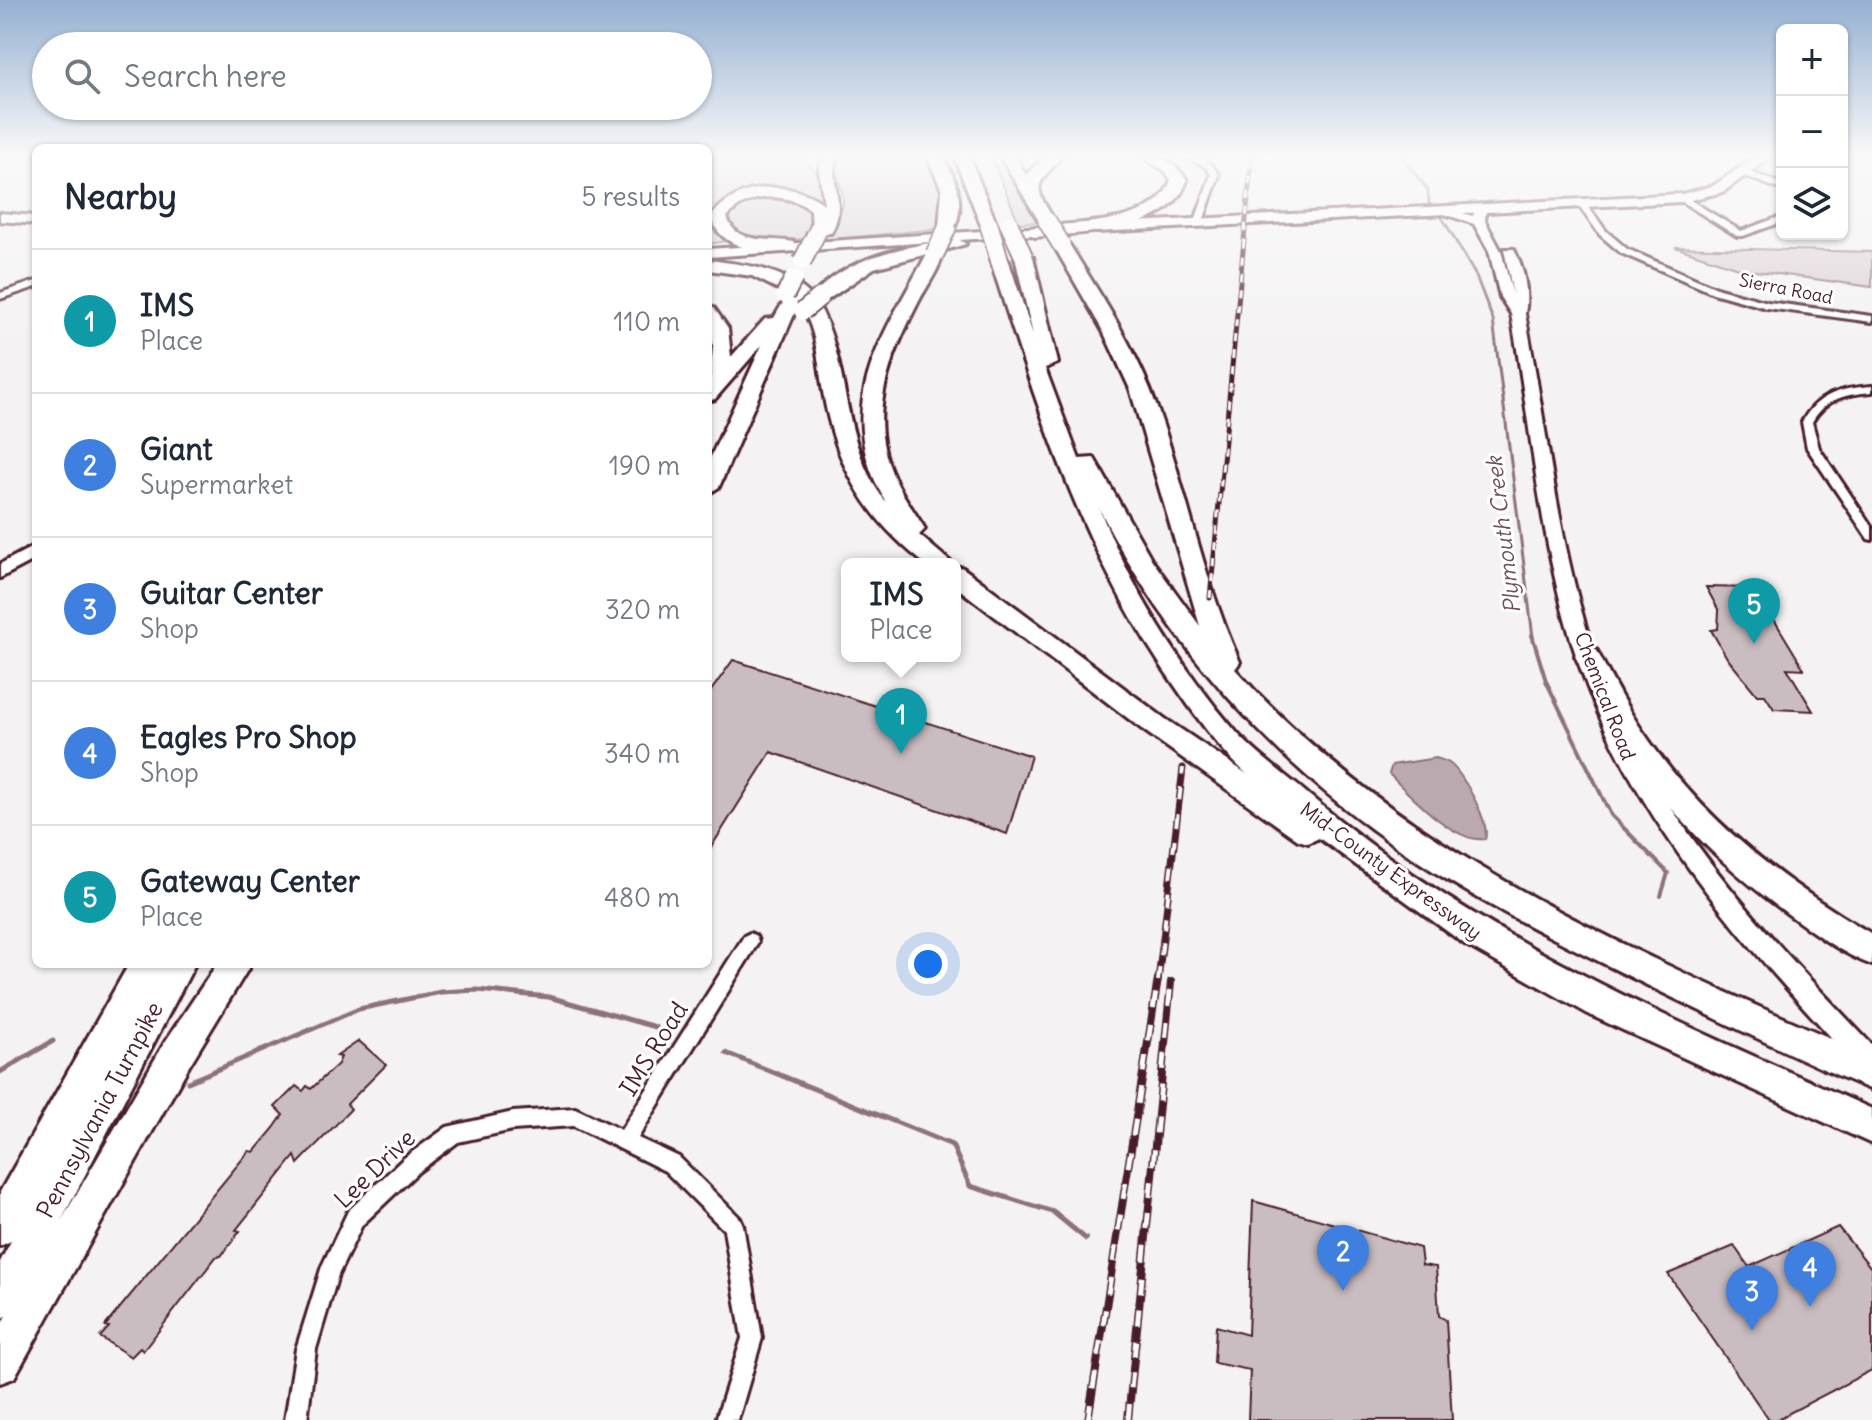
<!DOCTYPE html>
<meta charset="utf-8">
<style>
:root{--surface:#fff;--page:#f6f6f7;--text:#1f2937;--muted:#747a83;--line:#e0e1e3;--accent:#db2777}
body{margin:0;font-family:Delius,sans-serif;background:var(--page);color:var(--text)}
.controls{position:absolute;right:24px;top:24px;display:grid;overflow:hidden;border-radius:12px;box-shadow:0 2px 6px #0004}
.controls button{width:72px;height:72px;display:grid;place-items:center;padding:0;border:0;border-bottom:2px solid var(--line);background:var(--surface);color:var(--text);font:40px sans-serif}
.you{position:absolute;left:928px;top:964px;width:28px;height:28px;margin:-20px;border:6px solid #fff;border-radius:50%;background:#1a73e8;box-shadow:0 0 0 12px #1a73e833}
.badge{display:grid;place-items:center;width:52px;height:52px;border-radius:50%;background:var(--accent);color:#fff;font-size:26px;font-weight:700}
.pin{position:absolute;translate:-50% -66px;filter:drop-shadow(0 2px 4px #0008)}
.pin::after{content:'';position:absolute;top:42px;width:28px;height:24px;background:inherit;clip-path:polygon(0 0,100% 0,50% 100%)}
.popup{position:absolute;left:841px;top:558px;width:120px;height:104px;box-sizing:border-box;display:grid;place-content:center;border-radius:12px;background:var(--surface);filter:drop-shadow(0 2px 6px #0005);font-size:26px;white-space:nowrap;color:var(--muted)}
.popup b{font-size:30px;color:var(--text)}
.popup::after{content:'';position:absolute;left:50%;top:100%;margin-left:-16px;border:16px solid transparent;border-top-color:var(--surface)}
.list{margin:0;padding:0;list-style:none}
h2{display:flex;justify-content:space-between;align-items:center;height:104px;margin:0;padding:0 32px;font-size:34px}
h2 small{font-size:26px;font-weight:400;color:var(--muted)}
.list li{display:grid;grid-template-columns:52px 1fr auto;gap:24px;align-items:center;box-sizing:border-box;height:144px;padding:0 32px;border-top:2px solid var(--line)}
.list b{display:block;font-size:30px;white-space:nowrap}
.list p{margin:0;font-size:26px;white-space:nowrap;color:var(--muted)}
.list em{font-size:26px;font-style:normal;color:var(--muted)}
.icon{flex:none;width:44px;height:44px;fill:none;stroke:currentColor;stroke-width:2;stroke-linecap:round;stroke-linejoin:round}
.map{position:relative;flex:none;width:1872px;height:1420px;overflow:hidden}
.search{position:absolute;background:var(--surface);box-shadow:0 2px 6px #0004;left:32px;top:32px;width:680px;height:88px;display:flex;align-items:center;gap:20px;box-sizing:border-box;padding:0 28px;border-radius:44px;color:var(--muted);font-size:30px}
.panel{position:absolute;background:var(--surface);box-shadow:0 2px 6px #0004;left:32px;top:144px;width:680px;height:824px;border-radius:12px}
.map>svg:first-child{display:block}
.green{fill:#dbd2d5;stroke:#927880;stroke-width:2}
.water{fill:#baa9ae;stroke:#8d727a;stroke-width:2}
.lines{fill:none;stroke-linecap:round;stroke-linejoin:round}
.stream-far2{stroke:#8d727a;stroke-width:3}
.stream-far1{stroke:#8d727a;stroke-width:4}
.stream{stroke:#8d727a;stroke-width:5}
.building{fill:#cabdc1;stroke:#4a1f2b;stroke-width:2}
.street-casing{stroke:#4a1f2b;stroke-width:6}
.secondary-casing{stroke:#4a1f2b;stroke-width:6}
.primary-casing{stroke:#4a1f2b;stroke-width:6}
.highway-casing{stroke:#4a1f2b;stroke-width:6}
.street{fill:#fff;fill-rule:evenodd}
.secondary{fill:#fff;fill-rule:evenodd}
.primary{fill:#fff;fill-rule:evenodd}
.highway{fill:#fff;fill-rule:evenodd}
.rail-far2-casing{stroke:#4a1f2b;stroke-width:5}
.rail-far1-casing{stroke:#4a1f2b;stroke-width:7}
.rail-casing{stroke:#4a1f2b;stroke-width:8}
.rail-far2{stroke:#fff;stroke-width:3;stroke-dasharray:8;stroke-linecap:butt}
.rail-far1{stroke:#fff;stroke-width:4;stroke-dasharray:13;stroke-linecap:butt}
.rail{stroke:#fff;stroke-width:5;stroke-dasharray:16;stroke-linecap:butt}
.highway-bridge-casing{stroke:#4a1f2b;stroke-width:21;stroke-linecap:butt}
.highway-bridge{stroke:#fff;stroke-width:17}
.labels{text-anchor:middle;stroke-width:6;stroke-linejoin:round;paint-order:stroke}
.far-street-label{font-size:18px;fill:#4a1f2b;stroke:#fff}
.street-label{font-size:20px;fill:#4a1f2b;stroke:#fff}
.water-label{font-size:22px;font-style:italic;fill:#714f59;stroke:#fff}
.near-street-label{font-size:24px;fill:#4a1f2b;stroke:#fff}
</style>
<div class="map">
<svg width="1872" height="1420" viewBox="0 0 1872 1420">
<rect width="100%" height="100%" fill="#f4f2f2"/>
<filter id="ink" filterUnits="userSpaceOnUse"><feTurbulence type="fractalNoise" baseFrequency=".0125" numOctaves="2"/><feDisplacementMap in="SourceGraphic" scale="16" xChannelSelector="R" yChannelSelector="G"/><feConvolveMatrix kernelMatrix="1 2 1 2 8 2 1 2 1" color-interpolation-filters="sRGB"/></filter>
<g filter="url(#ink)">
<path class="green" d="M708,156H800L822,178L827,208C802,181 739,183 715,209L711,228L726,241L708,244Z
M838,156H924C940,179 950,202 937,229L824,240C842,207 852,209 833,167Z
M991,156H998L1037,222L1019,223Z
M770,198L804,205L814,214L810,239C783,239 749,243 728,225L732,210L748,201Z
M1675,247L1872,252V287L1741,269Z"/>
<path class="water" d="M1436,758C1441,760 1445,760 1449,763C1463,772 1491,825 1485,839C1455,844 1409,794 1389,774L1392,765Z"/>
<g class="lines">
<path class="stream-far2" d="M1401,156L1428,190L1429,204L1443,219L1476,276L1493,320L1533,637"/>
<path class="stream-far1" d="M1532,635L1546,681L1611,815L1668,873L1661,896"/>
<path class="stream" d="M726,1053L952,1145L970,1186L1053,1212L1086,1239
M0,1072L53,1041
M188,1082L359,1009L441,992L477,990L549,997L655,1027"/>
</g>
<path class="building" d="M1706,587L1755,588L1804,669L1787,668L1813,711L1774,709L1765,695H1757L1727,658L1711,630L1718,629L1719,611Z
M733,660L1031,756L1007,834L771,752L708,852V695Z
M359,1041L386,1065L347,1104L351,1109L298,1164L295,1156L236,1230L240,1231L221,1256L216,1257L143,1351L140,1348L131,1357L100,1337L109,1327L105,1326L249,1151L254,1152L274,1128L283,1115L275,1107L296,1086L303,1091L307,1086L311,1089L338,1064L341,1057L337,1056Z
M1253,1201L1420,1248L1422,1265L1436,1267L1439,1316L1446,1320L1452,1420H1248L1250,1370L1214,1363L1216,1326L1248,1335Z
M1838,1227L1872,1269V1370L1776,1420H1769L1668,1274L1734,1246L1749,1267Z"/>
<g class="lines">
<g class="street-casing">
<path id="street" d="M1186,156C1202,156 1211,161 1219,175L1203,221L1199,224L1195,221L1211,175L1206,167Z
M1739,170H1745L1782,184V190L1739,174Z
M1682,195L1741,231L1782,216V222L1743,236H1737L1679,200V196Z
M1578,201H1584L1606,231L1627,249L1719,289L1768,302L1872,316V322L1767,308L1713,293L1621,253L1600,235L1577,203Z
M36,281V287L0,299V293Z
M1872,386V392C1847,394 1826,398 1812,422L1819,448L1872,527V540L1868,539L1807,448L1802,422C1817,394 1841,388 1872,386Z
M750,933L756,936L758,941L756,946L638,1138L679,1157L740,1218L743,1225L762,1338L738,1420H716L742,1338L724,1230L665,1171L574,1126L513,1130L458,1142L418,1172L362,1225L338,1275L316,1349L307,1420H285L296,1349L322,1266L348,1211L404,1158L447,1127L513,1112L575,1108L621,1130L744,936Z"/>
</g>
<g class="secondary-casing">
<path id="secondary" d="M1476,206L1486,209L1485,221L1501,251L1513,295L1504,249H1514C1524,269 1529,292 1525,314C1548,431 1558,551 1598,664C1653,815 1763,931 1872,1045V1076L1863,1072C1749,949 1635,825 1579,664C1540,551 1532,430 1511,314L1500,297L1489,251L1474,224L1435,211L1441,207L1473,216Z
M36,545V559L0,578V564Z"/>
</g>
<g class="primary-casing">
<path id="primary" d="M1757,156H1772L1723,192L1682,202L1096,232L1089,228L1096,224L1682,194L1713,186Z
M0,213L36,216V224L0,221Z
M1058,226L1063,227V233L708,257V249Z"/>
</g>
<g class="highway-casing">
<path id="highway" d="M822,156H837C827,181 848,204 831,233H812L811,210C786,191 747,193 727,217C735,246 771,237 794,242V250C765,256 719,249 711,217C737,182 790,179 824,204L819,170Z
M927,156H942C957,179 966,206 953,231H941L939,228L942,190Z
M954,156H969L997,225L995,228L981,225Z
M1000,156H1015L1026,175L1046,156H1062C1036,187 1031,183 1055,221L1047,226C1085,222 1157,224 1171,180L1165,171L1141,156C1163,156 1174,162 1187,180C1170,235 1082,232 1035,237L1027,232L1029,228L1047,226L1039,221Z
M958,239L966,244L942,251C943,265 926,287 919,301C893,352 868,407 889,465C897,488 912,508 925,529L919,535L953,564H925L919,559C863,514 835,462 823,392C818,362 817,328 799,303L719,487L708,494V463L762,345L715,399L708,401L713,346L708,307L714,308L728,328L731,357L765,319L774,318L788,294L752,276L708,270V260C748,265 782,268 812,296C849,255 906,246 958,239ZM927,254C881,339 830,407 886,502C839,442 852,365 817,302L826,301L874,268Z
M1061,239L1069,244C1098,291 1129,337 1150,389C1185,478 1200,574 1240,662L1235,669C1405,858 1643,957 1872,1056V1090C1798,1059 1725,1023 1653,988C1568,946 1482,905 1404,852C1278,766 1167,645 1099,508C1131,588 1180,667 1237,733C1258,756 1287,776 1310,796C1481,941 1671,1019 1872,1109V1144L1590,1015L1466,945L1319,838L1308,843L1298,840L1146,732L955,586V566L963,568L1164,718L1247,774C1218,748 1197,718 1175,686C1082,554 1039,411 990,259L993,255L999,254L1008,259L1033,335L1015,257L1024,252L1033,257L1058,363L1045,368L1079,459L1094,458L1152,560L1200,626L1130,389L1104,333L1053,244Z
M1587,647L1596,649C1612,680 1628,711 1648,739C1705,822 1786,884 1872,934V965C1842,954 1814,933 1788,914C1683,837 1634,771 1575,656L1578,649Z
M129,964H162L158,972L162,964H195L61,1221L165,1042L217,964H251L189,1066L14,1378L0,1383V1327L6,1316L0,1319V1262L11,1241L0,1246V1192Z"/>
</g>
<use href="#street" class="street"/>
<use href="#secondary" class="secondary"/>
<use href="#primary" class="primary"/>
<use href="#highway" class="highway"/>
<g class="rail-far2-casing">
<path id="rail-far2" d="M1210,598L1252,156"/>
</g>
<g class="rail-far1-casing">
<path id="rail-far1" d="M1158,981L1183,768"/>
</g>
<g class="rail-casing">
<path id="rail" d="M1088,1420L1158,979
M1128,1420L1171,982"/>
</g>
<use href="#rail-far2" class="rail-far2"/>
<use href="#rail-far1" class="rail-far1"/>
<use href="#rail" class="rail"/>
<g class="highway-bridge-casing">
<path id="highway-bridge" d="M1047,221L1061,244
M1009,224L1024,257
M989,225L999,259
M935,254L947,228
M802,262L818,230
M785,295L794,278
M803,311L820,297"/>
</g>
<use href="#highway-bridge" class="highway-bridge"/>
</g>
</g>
<linearGradient id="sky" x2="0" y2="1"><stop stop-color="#95b0d1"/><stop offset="0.44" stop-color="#faf9f9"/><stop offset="1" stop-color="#faf9f9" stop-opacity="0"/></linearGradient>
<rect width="1872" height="355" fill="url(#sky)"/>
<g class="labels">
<g class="far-street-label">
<text transform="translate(1786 289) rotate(11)" y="6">Sierra Road</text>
</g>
<g class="street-label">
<text transform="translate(1605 696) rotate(69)" y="7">Chemical Road</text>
<text transform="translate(1391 871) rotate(36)" y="7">Mid-County Expressway</text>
</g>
<g class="water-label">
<text transform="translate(1503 535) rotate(-97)" y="8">Plymouth Creek</text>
</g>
<g class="near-street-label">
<text transform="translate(654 1049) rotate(-58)" y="8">IMS Road</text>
<text transform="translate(100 1110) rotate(-62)" y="8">Pennsylvania Turnpike</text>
<text transform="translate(375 1169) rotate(-44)" y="8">Lee Drive</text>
</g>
</g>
</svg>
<div class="controls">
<button>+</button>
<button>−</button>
<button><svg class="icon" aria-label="layers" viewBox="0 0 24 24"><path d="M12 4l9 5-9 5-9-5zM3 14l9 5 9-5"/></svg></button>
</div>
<div class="you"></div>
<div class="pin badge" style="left:901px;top:754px;background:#0f9aa8">1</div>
<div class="popup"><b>IMS</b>Place</div>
<div class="pin badge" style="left:1343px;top:1291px;background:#3f7fe0">2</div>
<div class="pin badge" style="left:1752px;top:1331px;background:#3f7fe0">3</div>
<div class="pin badge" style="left:1810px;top:1307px;background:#3f7fe0">4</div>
<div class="pin badge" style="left:1754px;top:644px;background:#0f9aa8">5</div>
<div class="search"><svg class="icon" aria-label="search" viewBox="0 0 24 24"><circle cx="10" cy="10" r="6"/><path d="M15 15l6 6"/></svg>Search here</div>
<section class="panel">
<h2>Nearby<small>5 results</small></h2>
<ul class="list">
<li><span class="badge" style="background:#0f9aa8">1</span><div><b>IMS</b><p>Place</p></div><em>110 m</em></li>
<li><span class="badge" style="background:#3f7fe0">2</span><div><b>Giant</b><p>Supermarket</p></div><em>190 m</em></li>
<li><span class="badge" style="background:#3f7fe0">3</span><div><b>Guitar Center</b><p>Shop</p></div><em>320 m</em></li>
<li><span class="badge" style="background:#3f7fe0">4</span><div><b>Eagles Pro Shop</b><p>Shop</p></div><em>340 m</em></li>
<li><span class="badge" style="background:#0f9aa8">5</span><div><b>Gateway Center</b><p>Place</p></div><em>480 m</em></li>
</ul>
</section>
</div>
